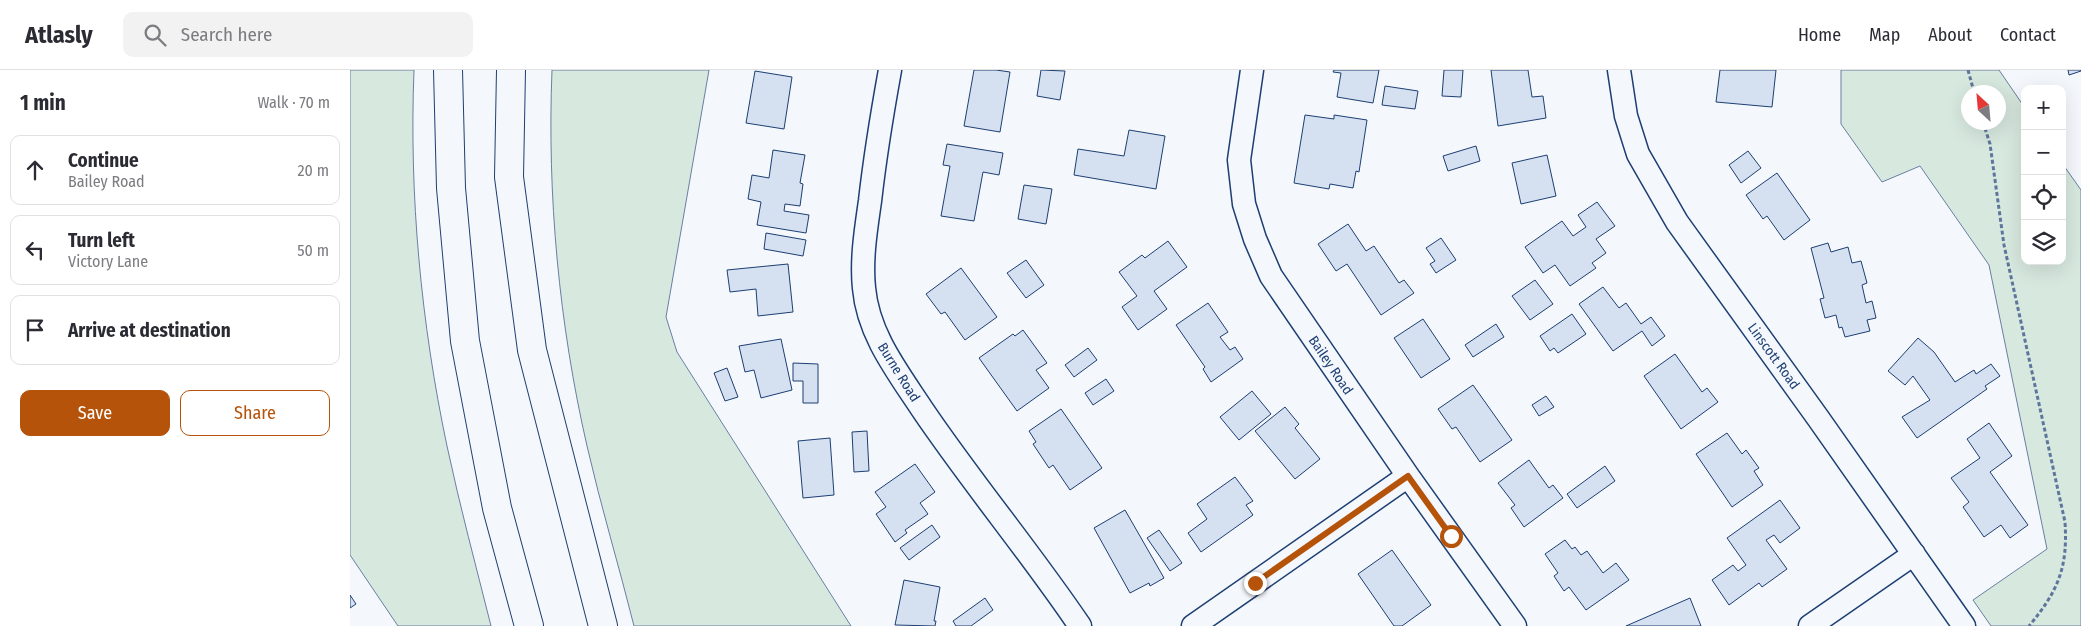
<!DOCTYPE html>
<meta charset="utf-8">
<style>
:root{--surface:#fff;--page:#f2f2f3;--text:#2b2b33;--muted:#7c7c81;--line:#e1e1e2;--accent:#b45309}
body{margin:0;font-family:"Fira Sans Condensed",sans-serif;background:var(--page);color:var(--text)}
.controls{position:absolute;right:15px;top:15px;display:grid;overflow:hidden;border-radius:10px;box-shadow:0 5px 20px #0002}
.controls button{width:45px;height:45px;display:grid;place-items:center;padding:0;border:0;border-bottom:1px solid var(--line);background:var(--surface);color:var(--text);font:25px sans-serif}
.compass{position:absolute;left:1611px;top:15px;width:45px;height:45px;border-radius:50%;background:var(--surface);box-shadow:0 5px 20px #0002;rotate:334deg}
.stop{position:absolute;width:15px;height:15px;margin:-11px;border:4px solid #b45309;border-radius:50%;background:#fff}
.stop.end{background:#b45309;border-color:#fff;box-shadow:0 1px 5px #0008}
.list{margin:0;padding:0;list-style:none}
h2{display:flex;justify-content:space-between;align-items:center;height:65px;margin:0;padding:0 20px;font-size:21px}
h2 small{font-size:16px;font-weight:400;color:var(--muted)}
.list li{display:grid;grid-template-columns:32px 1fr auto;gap:15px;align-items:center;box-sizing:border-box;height:70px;margin:0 10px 10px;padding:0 10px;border:1px solid var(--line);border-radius:10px}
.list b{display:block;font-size:19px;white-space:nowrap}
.list p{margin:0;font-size:16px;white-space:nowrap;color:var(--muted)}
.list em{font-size:16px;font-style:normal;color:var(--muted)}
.actions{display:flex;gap:10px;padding:15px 20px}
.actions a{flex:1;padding:11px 0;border:1px solid var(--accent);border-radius:10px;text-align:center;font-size:18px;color:var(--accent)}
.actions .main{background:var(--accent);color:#fff}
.icon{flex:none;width:28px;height:28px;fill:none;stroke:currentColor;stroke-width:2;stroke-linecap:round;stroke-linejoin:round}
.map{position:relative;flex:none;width:1731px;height:556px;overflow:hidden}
header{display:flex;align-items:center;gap:30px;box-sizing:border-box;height:70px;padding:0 25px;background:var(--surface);border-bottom:1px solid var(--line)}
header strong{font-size:24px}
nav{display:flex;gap:28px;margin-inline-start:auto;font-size:18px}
.search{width:350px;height:45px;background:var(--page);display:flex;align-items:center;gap:12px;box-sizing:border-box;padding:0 18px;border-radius:10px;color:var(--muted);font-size:19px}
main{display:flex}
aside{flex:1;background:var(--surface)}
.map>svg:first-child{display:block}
.green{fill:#d7e8df;stroke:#687fa3;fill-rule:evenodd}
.building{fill:#d5e0f0;stroke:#1d3f73}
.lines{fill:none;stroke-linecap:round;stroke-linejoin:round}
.minor-casing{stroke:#1d3f73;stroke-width:25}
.motorway-casing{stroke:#1d3f73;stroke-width:30}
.path{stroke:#5e769c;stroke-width:3;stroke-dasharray:4 2.5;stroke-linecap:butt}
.minor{stroke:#f4f7fb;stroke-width:22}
.motorway{stroke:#f4f7fb;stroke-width:28}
.route{stroke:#b45309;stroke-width:6}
.labels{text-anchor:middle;stroke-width:4;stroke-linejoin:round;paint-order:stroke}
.street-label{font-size:14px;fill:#1d3f73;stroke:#f4f7fb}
</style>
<header>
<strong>Atlasly</strong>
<div class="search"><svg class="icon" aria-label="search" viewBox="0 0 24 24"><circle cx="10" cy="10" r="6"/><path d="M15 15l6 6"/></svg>Search here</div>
<nav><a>Home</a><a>Map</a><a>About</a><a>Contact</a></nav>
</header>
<main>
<aside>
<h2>1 min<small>Walk · 70 m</small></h2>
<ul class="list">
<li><svg class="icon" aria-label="ahead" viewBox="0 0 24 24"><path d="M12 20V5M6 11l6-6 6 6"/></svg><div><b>Continue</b><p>Bailey Road</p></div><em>20 m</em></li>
<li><svg class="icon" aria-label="left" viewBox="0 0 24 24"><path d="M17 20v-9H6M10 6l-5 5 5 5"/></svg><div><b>Turn left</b><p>Victory Lane</p></div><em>50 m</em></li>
<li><svg class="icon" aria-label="arrive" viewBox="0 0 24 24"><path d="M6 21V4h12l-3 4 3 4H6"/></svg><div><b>Arrive at destination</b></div></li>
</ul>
<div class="actions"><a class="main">Save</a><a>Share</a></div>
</aside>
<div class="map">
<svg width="1731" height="556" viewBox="0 0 1731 556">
<rect width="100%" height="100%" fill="#f4f7fb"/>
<path class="green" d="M0,0H64C59,125 71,253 97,376C110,437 126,496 141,556H48L0,485Z
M202,0H359L316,247L327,282L501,556H284C269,496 251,437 237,376C209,254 197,125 202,0Z
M1491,0H1649L1675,38V191H1712V93L1731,120V556H1641L1623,530L1697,479L1639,195L1570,96L1532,112L1491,54ZM1648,22V52H1618V22Z"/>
<path class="building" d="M624,0H646L660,2L650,62L614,56Z
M691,0L715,1L710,30L687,26Z
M984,0H1029L1023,33L987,27L991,3L983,2Z
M1094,0H1113L1111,27L1092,26Z
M1141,0H1178L1182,27L1193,26L1196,48L1148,56Z
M1370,0H1426L1422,37L1366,32Z
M1718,0H1731V1L1719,5Z
M405,1L442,7L434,59L396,53Z
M1035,16L1068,21L1065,39L1032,35Z
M955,45L984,49V45L1017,50L1009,102L1006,101L1003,118L980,114L979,119L944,113Z
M779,60L815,66L806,119L724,105L728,79L774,86Z
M597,74L653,83L649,105L633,102L624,151L591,146L600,96L593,95Z
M1126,76L1130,91L1098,101L1093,86Z
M423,80L455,85L450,113L453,114L450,136L435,134L434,141L459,145L456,163L407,155L411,132L398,129L402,105L419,108Z
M1398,81L1411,98L1391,113L1379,95Z
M1197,85L1206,126L1171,134L1162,93Z
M1427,103L1460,150L1434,170L1417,146L1413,149L1396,125Z
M674,115L702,119L696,154L668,149Z
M1247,132L1265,156L1246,169L1256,183L1242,193L1246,198L1220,216L1205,195L1193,203L1175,177L1212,151L1223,166L1236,157L1228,145Z
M998,154L1016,181L1024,176L1049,213L1054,210L1064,223L1031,245L997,194L986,201L968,174Z
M416,163L456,170L453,186L414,179Z
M1091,168L1106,190L1086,203L1080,194L1085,191L1076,178Z
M818,171L837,197L804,221L817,239L788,260L772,237L787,226L769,202L792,185L795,188Z
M1478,173L1481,182L1498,177L1502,193L1511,191L1517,213L1512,215L1516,233L1522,231L1526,248L1517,250L1520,261L1495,267L1492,257L1489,258L1486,245L1475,248L1470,229L1474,228L1461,178Z
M676,190L694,215L676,228L657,203Z
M438,194L443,242L408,246L406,219L380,222L377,200Z
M611,198L647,247L615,270L595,242L591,244L576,224Z
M1185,210L1203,234L1180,250L1162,226Z
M1253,217L1269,238L1276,233L1291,254L1301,247L1315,266L1302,276L1292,261L1263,281L1229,234Z
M858,233L878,262L870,267L880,280L885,277L893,289L861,312L853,299L855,297L826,255Z
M1222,244L1236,264L1208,283L1204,278L1200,281L1190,266Z
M1073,249L1100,289L1071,308L1044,268Z
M1146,254L1154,267L1123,287L1115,275Z
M673,260L697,293L686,300L699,318L667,341L629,288L663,264L665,266Z
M1568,268L1584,282L1605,312L1624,300L1626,304L1641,294L1650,306L1635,316L1637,319L1567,368L1552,347L1580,330L1563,306L1555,315L1538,301Z
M431,269L442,320L411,328L404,300L395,302L389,276Z
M738,278L747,290L724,307L715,295Z
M1325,284L1352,322L1357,318L1368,332L1331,359L1294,306Z
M443,293L468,294V333H453V311H443Z
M377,298L388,327L375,331L364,303Z
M756,309L764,321L743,335L735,323Z
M1123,315L1162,370L1130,392L1106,357L1102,359L1088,339Z
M902,321L921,344L889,370L870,347Z
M1196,326L1204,337L1189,346L1182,335Z
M935,337L949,354L945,358L970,389L945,409L905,361Z
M711,339L752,398L720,420L703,395L699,398L683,374L686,372L679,361Z
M1639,353L1662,386L1640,402L1678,455L1660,468L1651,455L1634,467L1613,437L1619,432L1601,408L1630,388L1617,369Z
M517,361L519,401L504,402L502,362Z
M1377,363L1392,384L1396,380L1409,398L1404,401L1413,415L1382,437L1346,384Z
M480,368L484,425L453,428L448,371Z
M1179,390L1199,418L1203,415L1213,428L1174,457L1161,438L1165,435L1148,413Z
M565,394L585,422L570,433L578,444L555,460L557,463L545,472L526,444L536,437L525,422Z
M1255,396L1265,411L1227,438L1217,424Z
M885,407L903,431L896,435L903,445L851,482L838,463L857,449L847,434Z
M1430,430L1450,458L1430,473L1424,465L1416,470L1437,499L1412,517L1409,513L1379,535L1362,510L1383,495L1388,501L1396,495L1377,468Z
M775,440L814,508L800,516L799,513L780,523L744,458Z
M582,455L590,467L559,490L550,478Z
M809,460L832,493L820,501L797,468Z
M1215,470L1222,479L1225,477L1231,485L1237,481L1253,503L1266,493L1279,510L1236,540L1219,517L1214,521L1204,506L1208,503L1195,484Z
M1042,480L1081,535L1052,556H1044L1008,504Z
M554,510L590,517L584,551H586L585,556L545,555Z
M0,525L6,534L0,538Z
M635,528L643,540L621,556H606L603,551Z
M1340,528L1351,556H1276Z"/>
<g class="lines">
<g class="minor-casing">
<path id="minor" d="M540,0C532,44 525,87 520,131C516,159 511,189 514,218C518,264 547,301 572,339C622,413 680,482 730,556
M902,0L889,90L894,134L905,169L921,206L1058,406L1165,556
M1269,0L1276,46L1288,84L1327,152L1468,348L1614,556
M843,556L1058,406
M1460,556L1564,484"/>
</g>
<g class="motorway-casing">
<path id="motorway" d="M98,0L101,118L115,271L147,438L179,556
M161,0L159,107L182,280L253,556"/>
</g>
<path class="path" d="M1618,0L1624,22
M1633,52L1640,74L1654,175L1715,452C1718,498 1708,521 1679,556"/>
<use href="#minor" class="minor"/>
<use href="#motorway" class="motorway"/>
</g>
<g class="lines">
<path class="route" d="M905,513L1058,406L1101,466"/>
</g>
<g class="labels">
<g class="street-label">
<text transform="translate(1424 286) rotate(54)" y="5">Linscott Road</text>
<text transform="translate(981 295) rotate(56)" y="5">Bailey Road</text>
<text transform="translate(549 302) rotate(58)" y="5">Burne Road</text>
</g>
</g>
</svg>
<div class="controls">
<button>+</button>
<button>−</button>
<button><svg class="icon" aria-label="locate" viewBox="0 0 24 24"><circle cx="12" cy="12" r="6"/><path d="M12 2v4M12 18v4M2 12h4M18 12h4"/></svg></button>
<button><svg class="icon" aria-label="layers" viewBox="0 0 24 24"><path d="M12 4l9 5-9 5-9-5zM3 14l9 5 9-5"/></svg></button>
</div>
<svg class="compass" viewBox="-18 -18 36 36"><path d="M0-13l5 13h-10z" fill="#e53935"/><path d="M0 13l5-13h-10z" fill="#7c7c81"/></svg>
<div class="stop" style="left:1101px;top:466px"></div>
<div class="stop end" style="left:905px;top:513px"></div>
</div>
</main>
